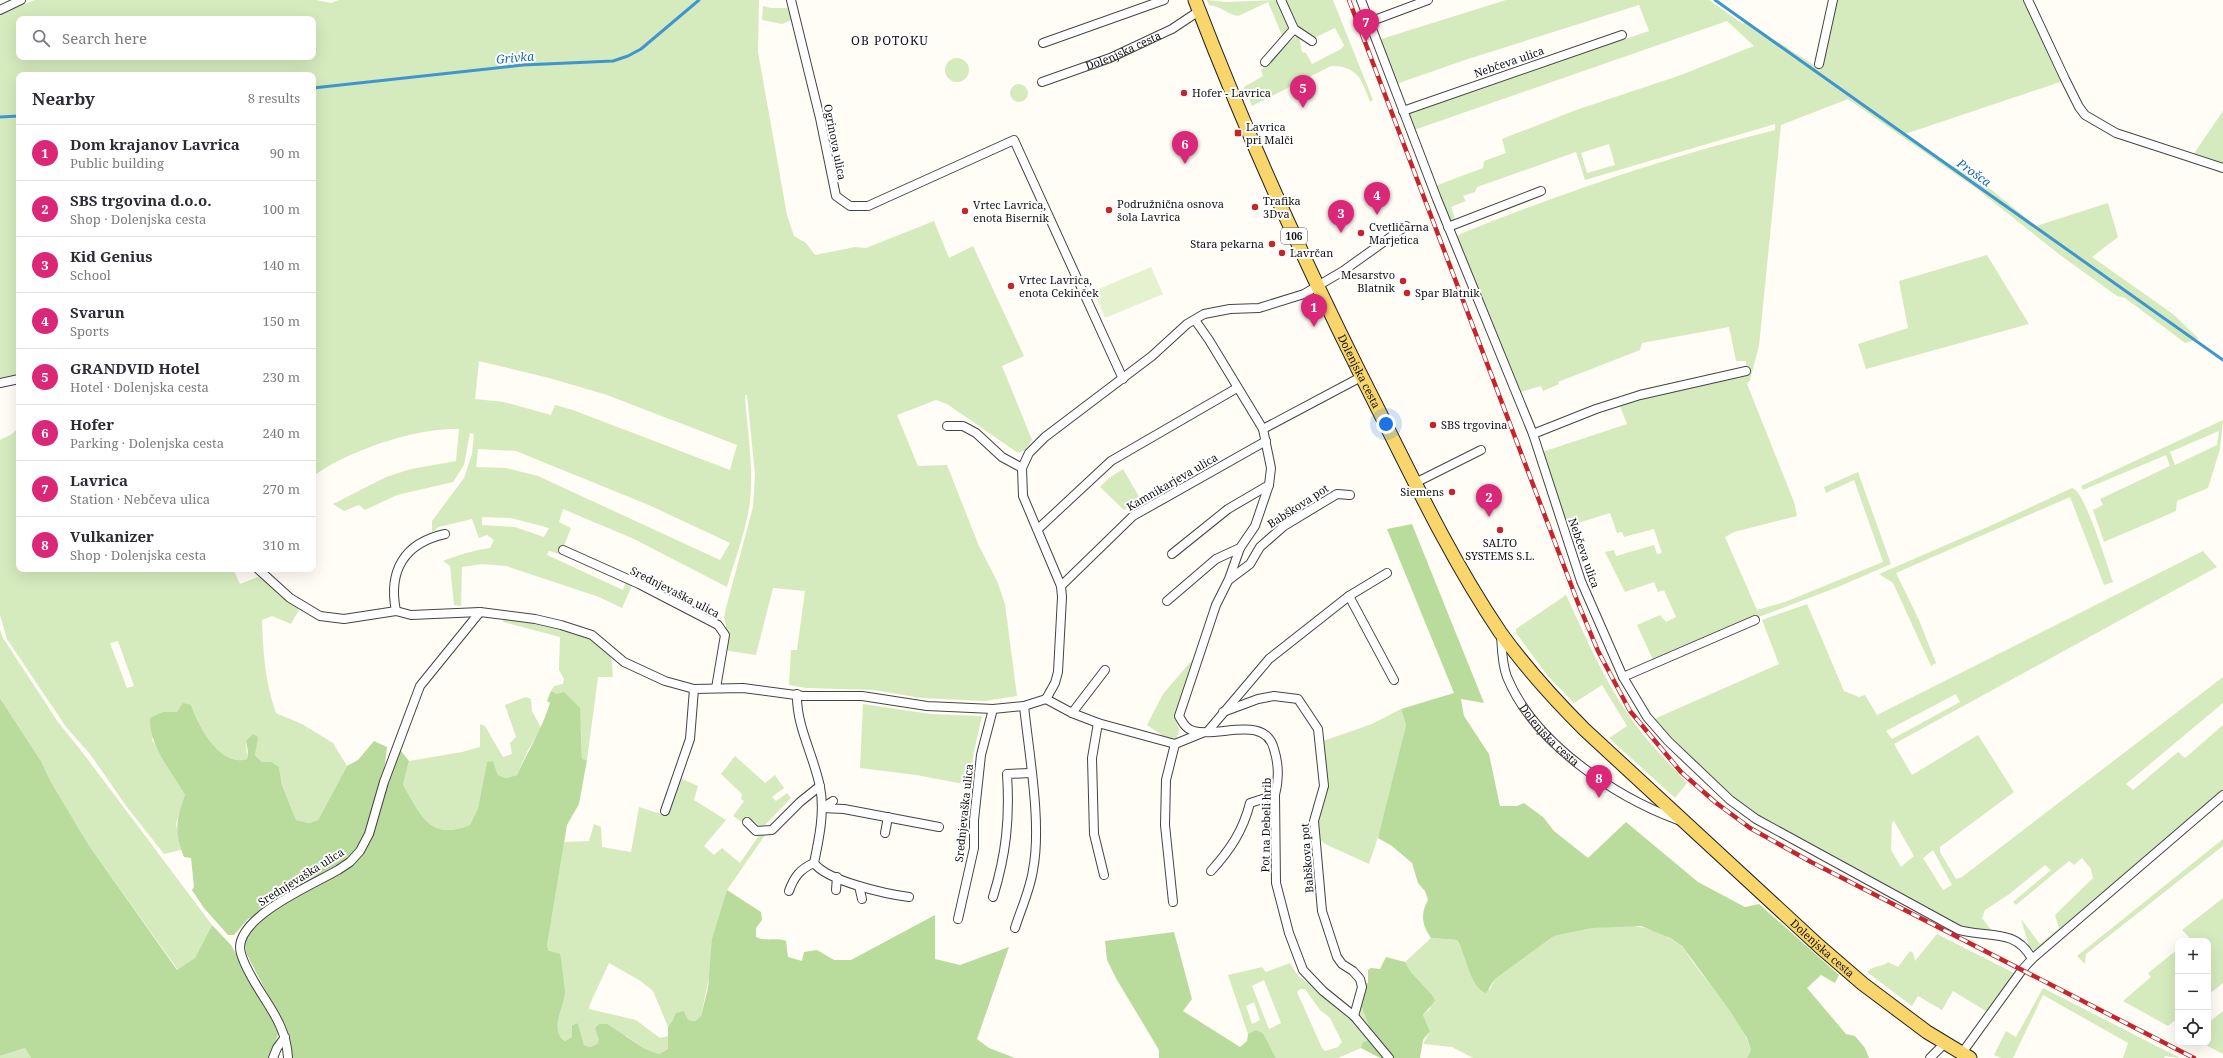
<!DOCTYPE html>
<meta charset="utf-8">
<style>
:root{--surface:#fff;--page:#f7f7f7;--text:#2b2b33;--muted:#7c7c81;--line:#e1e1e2;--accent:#db2777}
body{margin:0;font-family:"Noto Serif",serif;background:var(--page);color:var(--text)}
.controls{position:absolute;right:12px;bottom:12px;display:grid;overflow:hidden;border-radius:8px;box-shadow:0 4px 16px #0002}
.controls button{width:36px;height:36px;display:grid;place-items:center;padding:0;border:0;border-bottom:1px solid var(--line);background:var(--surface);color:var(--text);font:20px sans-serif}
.you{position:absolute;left:1386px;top:424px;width:14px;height:14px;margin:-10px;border:3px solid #fff;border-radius:50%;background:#1a73e8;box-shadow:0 0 0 6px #1a73e833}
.badge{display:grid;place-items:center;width:26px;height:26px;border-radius:50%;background:var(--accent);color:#fff;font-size:13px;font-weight:700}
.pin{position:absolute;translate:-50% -33px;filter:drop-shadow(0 1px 2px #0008)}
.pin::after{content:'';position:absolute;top:21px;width:14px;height:12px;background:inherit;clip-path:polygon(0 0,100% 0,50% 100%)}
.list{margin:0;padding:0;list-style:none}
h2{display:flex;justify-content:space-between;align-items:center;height:52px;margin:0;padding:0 16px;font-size:17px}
h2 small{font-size:13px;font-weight:400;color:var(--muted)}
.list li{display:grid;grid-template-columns:26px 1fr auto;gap:12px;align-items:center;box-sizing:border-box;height:56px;padding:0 16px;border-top:1px solid var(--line)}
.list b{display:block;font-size:15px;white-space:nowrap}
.list p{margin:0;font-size:13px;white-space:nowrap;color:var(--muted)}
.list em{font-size:13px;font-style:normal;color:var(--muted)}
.icon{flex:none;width:22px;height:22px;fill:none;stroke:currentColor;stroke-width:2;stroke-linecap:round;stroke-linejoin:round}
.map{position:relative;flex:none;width:2223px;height:1058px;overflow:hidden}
.search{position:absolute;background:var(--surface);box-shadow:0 4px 16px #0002;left:16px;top:16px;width:300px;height:44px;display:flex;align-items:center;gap:10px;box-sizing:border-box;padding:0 14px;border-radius:8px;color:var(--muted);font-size:15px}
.panel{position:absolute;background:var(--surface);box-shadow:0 4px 16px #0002;left:16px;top:72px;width:300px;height:500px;border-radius:8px}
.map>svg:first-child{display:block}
.green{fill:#d5ebbd;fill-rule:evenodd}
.forest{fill:#b9dc9c}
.pitch{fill:#e6f2cf}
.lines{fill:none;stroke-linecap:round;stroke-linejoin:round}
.stream{stroke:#3f96cf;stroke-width:3}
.minor-casing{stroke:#444;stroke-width:10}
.primary-casing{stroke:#222;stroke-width:15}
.minor{stroke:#fff;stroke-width:8}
.primary{stroke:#f9d66b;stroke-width:13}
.rail-casing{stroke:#c4262e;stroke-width:4.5}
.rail{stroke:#fff;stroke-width:3;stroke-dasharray:9;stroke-linecap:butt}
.poi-dot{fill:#c4262e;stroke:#fff;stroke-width:1.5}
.labels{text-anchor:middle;stroke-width:4;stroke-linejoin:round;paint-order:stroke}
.shield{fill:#fff;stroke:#585858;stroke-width:1}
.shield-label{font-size:10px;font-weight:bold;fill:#111}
.street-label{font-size:11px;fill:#111;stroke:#fff}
.poi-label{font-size:11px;fill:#111;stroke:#fff;text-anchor:start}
.neighbourhood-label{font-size:12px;letter-spacing:1px;fill:#111;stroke:#fff}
.water-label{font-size:12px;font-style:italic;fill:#1768a6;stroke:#fff}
</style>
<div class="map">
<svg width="2223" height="1058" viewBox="0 0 2223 1058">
<rect width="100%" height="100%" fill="#fffdf5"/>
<path class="green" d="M35,0H316L331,3L339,0H759L758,52L787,215L794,236L806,243L815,255L855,247L866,248L934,221L949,258L973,246L1024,356L1002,366L1032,440L1025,450L1018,453L947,404L936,400L897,415L918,466L947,465L979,546L997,581L1005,604L1017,696L985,701L921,698L874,690L806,688L789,685L791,650H797L805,591L773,588L756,655L729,651L722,647L726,625L724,618L726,608L753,507L755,474L747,395H745C747,430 754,466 750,502C746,531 735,559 727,587L634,539L563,509L559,522L571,528L562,551L634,581L622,608L599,597L506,566L482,564L462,567L461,606L454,605L450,566L443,561C458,555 475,550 490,548L494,540L487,535L479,538L472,519L439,527L432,532V521L464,478L472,454L474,434L470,433L464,465L453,482L397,495L365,510L359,505L344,511L333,504L386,477L411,469L456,461L459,429C417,427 347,451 313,476V75H19V376L0,380V14ZM19,19H313V57H19ZM479,361L549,378L607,395L737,445L730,470L573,410L555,405L551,415L504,402L475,399ZM478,449L516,451L651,506L730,543L720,560L538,476L506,468L476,467ZM482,517L511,518L549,528L544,537L515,527L482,525ZM549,551L567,556L625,583L623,590L547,555Z
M1207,0L1226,2L1279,0L1291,30L1284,40L1268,2L1238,16C1227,14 1222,7 1209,5Z
M1286,0H1333L1373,100L1370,102C1362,79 1357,66 1331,66L1252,106L1244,87L1263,76L1261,70L1295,37L1299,36L1302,52L1306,53L1312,64L1341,49L1344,45L1335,28L1316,37L1298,26Z
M1506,0H1709L1743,24L1745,21L1820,69L1828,42L1837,0H2026L2063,81L1905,134L1947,163L1978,179L2036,226L2108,203L2118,237L2092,257L2173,314L2199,339L2185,343L2125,298L2117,296L2060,255L1977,189L1848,99L1781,125L1759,346L1750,380L1747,384L1794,502L1797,516L1734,532L1725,537L1757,610L1785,602L1883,562L1854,480L1826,493L1824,487L1858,472L1891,564L1838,587L1703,638L1653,660L1637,625L1660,615L1666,622L1676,617L1664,590L1658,592L1654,582L1625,592L1605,552L1614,550L1616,556L1654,545L1657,554L1662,553L1654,529L1624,537L1622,532L1617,533L1610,513L1565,527L1542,452L1627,424L1620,406L1638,390L1746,367V361H1736L1729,327L1642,343L1640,350L1558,382L1559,384L1543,391L1541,386L1521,392L1457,240L1458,235C1561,193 1667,157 1775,130V124L1585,180L1576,152L1477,187L1475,192L1463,196L1466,201L1451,207L1456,221L1450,223L1435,186L1483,168L1484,161L1506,153L1502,139L1576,110L1681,75L1754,46L1727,21L1414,130L1407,113L1649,31L1639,5L1468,59L1396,84L1378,40ZM1609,144L1615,165L1587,173L1581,153Z
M763,6L771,8H788L792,20L782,24L762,20Z
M945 70a12 12 0 1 1 24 0a12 12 0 1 1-24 0Z
M1010 93a9 9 0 1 1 18 0a9 9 0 1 1-18 0Z
M2223,111V166L2193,155Z
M1987,255L2029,324L1866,369L1858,344L1908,328L1899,281Z
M2223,420L2220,449L2208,488L2177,501L2176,511L2104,542L2093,510L2103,505L2100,499L2170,466L2166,455L2083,490L2081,486ZM2219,431L2217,445L2175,465L2170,452Z
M19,427V569H233L240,584L263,575L289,598L299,610L291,624L272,616L262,620C263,653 265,682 276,713L302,724L333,743L347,766L318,820L309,823L296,820L282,785L279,767L272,762H262L255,755L256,744L246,741L247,759C220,768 198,725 191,705L177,712H163L152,740L175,776L185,795L176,824L181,850L164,854L127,807L90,754L66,727L7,639L0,615V440L12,434ZM118,641L134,686L127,688L110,643Z
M1123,469L1141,500L1124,510L1100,487L1109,478Z
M2072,488C2084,489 2108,567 2113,582L2104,585L2070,497L1896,573L1919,620L1936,663L1931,666L1893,583L1879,574L1990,526Z
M2203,551L2217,567L1894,744L1912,775L1978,735L2014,792L1940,847V852L1956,879L1962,877L2223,677V703L2126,784L2133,790L2178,752L2185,758L2223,725V791L2037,951L2033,950L2029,946L2021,919L2040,944L2059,928L2055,915L2093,878L2091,869L2082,858L2074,865L2069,861L2016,905L2013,902L2051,870L2045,865L2008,895L1985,910L1982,918L1992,931L1976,930L1960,926L1784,832L1751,811L1729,795L1689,758L1654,719L1779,664L1762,620L1807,604L1844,691L1859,697L1865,695L1877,715ZM1956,694L1960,702L1892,739L1886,731ZM1894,821L1914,856L1901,867L1891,850L1892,822ZM1933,850L1952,885L1943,890L1923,858Z
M1566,595C1588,642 1609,692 1642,733C1655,750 1672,766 1687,783L1675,798L1609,738L1627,726L1602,685L1574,703L1547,675L1516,633V629Z
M504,617C538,623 590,624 610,656C613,661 612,671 613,677H598L587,760L582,759L581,728L557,694L551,691L554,686L563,684L564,679L559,670L560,637L503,622Z
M0,630L3,638L58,722L86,757L212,925L195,958L178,970L88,844L51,782L41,761L0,698Z
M1193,659L1174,716L1179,729L1175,744L1147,725L1163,694Z
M526,697L531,699L532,711L541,728L527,752L517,775L506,778L498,775L493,761L487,763L478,808L470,825C429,841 422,816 403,785L409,761L462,752L480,747V724L485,726L503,757L512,754L510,743L516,737L505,705Z
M863,704L931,714L982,716L973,756L972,777L969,785L916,775L860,768Z
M1401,709L1406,725L1382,825L1369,864L1325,844L1315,835L1320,812L1323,741L1372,724Z
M735,756L765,783L775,775L784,788L772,797L776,801L787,793L791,798L765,825L760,826L747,816L742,822L733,816L744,801L741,799L742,794L721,774Z
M680,778L698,786L694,800L726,820L704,846L714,855L722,848L740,863L762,831L765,835L727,890L701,1016L695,1021L688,1020L684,1011L668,1027L653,991L639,980L609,963L590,1004L589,1009L636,1020L660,1038L668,1036V1049L659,1054L645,1049L626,1036L599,1040L597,1044L590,1047L584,1045L578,1023L572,1025V1037L565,1041C550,1031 562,1009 564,995C567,983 561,966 559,954L549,952L547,946L564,842L589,841L594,824L601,827L602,847L631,852L639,807L667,816Z
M2223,839V846L2214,853L2086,954L2085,964L2077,956Z
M2223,898V983L2208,995V941H2188L2189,937L2182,930Z
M1623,925C1645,926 1662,932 1680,945C1686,950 1690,959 1695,965C1714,991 1741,1018 1751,1050L1747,1058H1473L1452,1047L1423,1044L1430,1031L1423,1015L1430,1009L1433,996L1411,972L1405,962L1431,938L1457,940L1468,963L1490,990L1495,979L1554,936L1593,928Z
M1937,934L2016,974L1989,1013L1953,991L1942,1010L1918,996L1912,1006L1867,972C1875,964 1881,968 1888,962L1898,967L1910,951L1913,953L1915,961Z
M2178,949V1018L2168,1026L2123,1001L2151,977L2148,973Z
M1290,963L1298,976L1349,1012L1361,1005L1371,1032L1370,1039L1362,1043L1361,1048L1338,1058H1276L1263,1033L1256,1030L1248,1034L1228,975L1262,967L1266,972ZM1264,980L1281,1023L1269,1029L1252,986ZM1300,989H1305L1320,1010L1330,1018L1342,1042L1338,1047L1325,1051L1322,1048L1297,992ZM1254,1002L1260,1020L1252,1024L1246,1006Z
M2043,988L2180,1058L2165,1056L2164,1058H2123L2128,1043L2043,995L2013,1058H2001L1994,1055L2006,1031L2016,1037Z
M2223,1011V1054L2202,1043H2208V1023Z
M25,1048L31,1058H0V1056Z"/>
<path class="forest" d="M1412,524L1484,703L1461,699L1464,716L1489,754L1500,806H1517L1524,803L1543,817L1554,831L1588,858L1626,822L1698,882L1745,907L1759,904L1839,975L1835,983L1821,975L1807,988L1846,1034L1855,1036L1865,1048L1869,1058H1747L1751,1050L1747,1038L1730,1011L1682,946L1670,938L1641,926L1593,928L1554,936L1495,979L1486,993C1470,988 1466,954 1457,940L1431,938C1422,925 1420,914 1428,900L1425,891L1418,883L1412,863L1392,846L1378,838L1406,725L1401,709L1454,693L1387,529Z
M551,691L557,694L564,692L580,708L582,759L587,760L579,804L567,825L547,946L549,951L560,954L561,958C562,969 565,981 565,992C564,1007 549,1030 565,1041L572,1037V1025L578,1023L584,1045L590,1047L597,1044L599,1040L595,1028L599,1024H607L645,1049L659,1054L668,1049V1027L673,1020L676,1013L684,1011L688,1020L695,1021L701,1016L708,988L712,939L727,890L761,912L762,920L756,928V937C766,942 776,937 786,941L788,957L802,961L804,952L817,950L834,960H851L935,915V959L960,965L1009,947L977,1039L989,1048L1015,1058H291L280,1018L246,953L245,942L257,920L338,873L362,852L396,751H401L409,761L403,785C422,816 429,841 470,825L478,808L487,762L493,761L498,775L506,778L517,775C528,751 542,729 550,703L547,701Z
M0,698L41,761L51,782L88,844L177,970L195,958L212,925L231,945L280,1030L269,1058H31L25,1048L0,1056Z
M183,703L191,705C198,725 220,768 247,759L248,751L246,741L253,734L258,737L255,755L262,762H272L279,767L282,785L296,820L309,823L318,820L347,766L358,760L374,741L387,747C383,783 373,837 344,861L248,919L234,935H228L204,908L192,890L194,887L191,858L184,857C174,832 176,820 185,795C172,771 149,747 150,718L163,712H177Z
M1174,932L1192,999L1183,1011L1240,1047L1247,1041L1248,1034L1256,1030L1263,1033L1276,1058H1159V1050L1117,980L1107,960L1105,941Z
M1386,957L1405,962L1411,972L1433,996L1435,1001L1423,1015L1430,1031L1423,1040L1420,1058H1380L1361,1048L1362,1043L1370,1039L1371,1032L1361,1005V984L1368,983V970L1371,968L1380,969Z"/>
<path class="pitch" d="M1151,267L1163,294L1105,318L1094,291Z"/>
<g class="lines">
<path class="stream" d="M1715,0L2223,360
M313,88L523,65L613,61L628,56L641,49L699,0
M0,117L19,116"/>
<g class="minor-casing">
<g id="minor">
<path d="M791,0L820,118L836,196L850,206H868L1014,140L1123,379"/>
<path d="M1281,0L1294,29L1312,41"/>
<path d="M1361,0L1437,199L1533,434L1581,581L1623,677L1647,717L1668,741L1730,800L1756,819L1959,930C1988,938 2016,928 2032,959"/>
<path d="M2028,0L2065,79L2079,107L2085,115L2116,133L2223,168"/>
<path d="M0,10L21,0"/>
<path d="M1369,22L1428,0"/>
<path d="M1043,43L1164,0"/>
<path d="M1265,62L1294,29"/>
<path d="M1819,64L1833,0"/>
<path id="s1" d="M1042,82L1110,58L1172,29L1199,11"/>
<path d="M1403,111L1622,35"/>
<path d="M1448,227L1541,191"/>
<path d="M1195,320L1209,340L1263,429L1271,468L1269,485L1255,526L1240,548L1229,579L1216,605L1179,716C1183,723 1186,729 1194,731C1218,738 1265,714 1274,749C1279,765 1279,780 1275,795L1276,883L1289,933L1303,970L1323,991L1354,1016L1389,1058"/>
<path d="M0,383L19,379"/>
<path d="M947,426H963L976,433L1002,457L1022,468"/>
<path d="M1263,429L1361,377"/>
<path d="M1533,434L1596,409L1640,395L1746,371"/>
<path d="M1415,483L1481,450"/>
<path d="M1038,529L1111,461L1237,388"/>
<path d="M563,550L639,584L718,625L725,635L716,688"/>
<path d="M1172,554L1228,509L1269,485"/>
<path d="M258,569L290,598L320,616L344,619L396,611L411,615L480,612L535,619L561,625L592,635L624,662L665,681L694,689L743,688L803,696H862L927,706L993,709L1024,706L1046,699"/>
<path d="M1230,579L1250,564L1260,547L1284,526L1337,494L1350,495"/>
<path d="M1061,586L1133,516L1266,441"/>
<path d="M1349,596L1394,680"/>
<path d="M1167,601L1216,559L1240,548"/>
<path d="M396,611C388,571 404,543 445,534"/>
<path id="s2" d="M1501,635C1502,650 1502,664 1507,677C1534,743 1614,796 1678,820"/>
<path d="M1623,677L1755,620"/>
<path d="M797,694C796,726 814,756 820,787C825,811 819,839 814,863C827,881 886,894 909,897"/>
<path d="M1046,699L1055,683L1058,672L1062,597L1061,586L1023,496L1022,468L1029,453L1045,437L1152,356L1187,324L1204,314L1230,309L1259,308L1304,294L1343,271L1406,226"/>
<path d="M1046,699L1072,713L1098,723L1175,744L1202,733"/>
<path d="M1223,712L1258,699L1274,696L1298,699L1318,729L1324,786L1314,821L1322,911L1337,957L1342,964L1353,971L1360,979L1362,987L1354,1016"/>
<path d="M1072,713L1105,670"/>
<path d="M1098,723L1092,758L1094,834L1104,875"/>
<path d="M1208,731L1269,659L1349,596L1387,573"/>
<path d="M833,801L822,808L844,809L939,827"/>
<path d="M665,811L690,739L694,689"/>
<path d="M747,822L756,831L772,830L800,802L820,786"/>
<path d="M885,833L888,817"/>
<path d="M1211,871C1230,850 1243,831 1250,803L1275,795"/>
<path d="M859,886L862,899"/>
<path d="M836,890L837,877"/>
<path d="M789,891C794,877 800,869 814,863"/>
<path d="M993,897C1006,855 1010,819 1007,774L1031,773"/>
<path d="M1173,902L1165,825L1166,780L1175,744"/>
<path d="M958,919L974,848V820L981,755L993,709"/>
<path d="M1015,928C1021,909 1030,890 1033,870C1042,824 1029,754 1024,706"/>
<path d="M1962,1053L2022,970L2032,959L2223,795"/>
<path d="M273,1058L277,1048L285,1037"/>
<path d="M288,1058C287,1034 276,1016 263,996C256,985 240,960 240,947C241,915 312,885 338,870L350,862L360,851L369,834L384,782L420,686L480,612"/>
<path d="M1930,1058L1945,1043"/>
</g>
</g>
<g class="primary-casing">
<g id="primary">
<path id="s3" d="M1195,0C1248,138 1309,273 1376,405C1414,481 1452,561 1500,632C1525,667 1554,699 1585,730L1819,946L1863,984L1927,1032L1970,1058"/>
</g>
</g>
<use href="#minor" class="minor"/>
<use href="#primary" class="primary"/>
<g class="rail-casing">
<path id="rail" d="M1349,0L1578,603L1598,651L1630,711L1681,772L1715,802L1750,828L1811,862L2194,1058"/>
</g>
<use href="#rail" class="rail"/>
</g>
<g class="poi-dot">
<circle cx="1184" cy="93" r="4"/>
<rect x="1234" y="129" width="8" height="8" rx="2"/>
<circle cx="1255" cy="207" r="4"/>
<circle cx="1109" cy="210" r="4"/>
<circle cx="965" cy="211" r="4"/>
<circle cx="1361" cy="233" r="4"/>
<circle cx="1272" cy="244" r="4"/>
<circle cx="1282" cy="253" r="4"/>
<circle cx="1403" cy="281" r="4"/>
<circle cx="1011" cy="286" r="4"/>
<circle cx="1407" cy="293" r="4"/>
<circle cx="1433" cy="425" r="4"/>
<circle cx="1452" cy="492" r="4"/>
<circle cx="1500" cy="530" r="4"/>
</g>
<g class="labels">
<rect class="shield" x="1281" y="228" width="26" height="16" rx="3"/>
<g class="shield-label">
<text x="1294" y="240">106</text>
</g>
<g class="street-label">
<text dy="4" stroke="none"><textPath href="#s1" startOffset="87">Dolenjska cesta</textPath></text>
<text transform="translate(1509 62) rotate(-19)" y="4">Nebčeva ulica</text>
<text transform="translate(835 142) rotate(79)" y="4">Ogrinova ulica</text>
<text dy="4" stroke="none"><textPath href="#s3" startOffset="406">Dolenjska cesta</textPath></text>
<text transform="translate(1172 482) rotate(-30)" y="4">Kamnikarjeva ulica</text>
<text transform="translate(1298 506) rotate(-33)" y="4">Babškova pot</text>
<text transform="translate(1584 553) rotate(71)" y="4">Nebčeva ulica</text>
<text transform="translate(675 592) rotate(27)" y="4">Srednjevaška ulica</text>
<text dy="4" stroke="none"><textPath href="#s2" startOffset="115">Dolenjska cesta</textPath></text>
<text transform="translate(964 813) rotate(-84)" y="4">Srednjevaška ulica</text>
<text transform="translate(1266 825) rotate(-89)" y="4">Pot na Debeli hrib</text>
<text transform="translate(1307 858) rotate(-94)" y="4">Babškova pot</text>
<text transform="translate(301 877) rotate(-32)" y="4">Srednjevaška ulica</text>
<text dy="4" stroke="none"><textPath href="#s3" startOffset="1155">Dolenjska cesta</textPath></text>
</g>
<g class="poi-label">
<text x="1192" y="97">Hofer - Lavrica</text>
<text x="1246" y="131">Lavrica<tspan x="1246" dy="13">pri Malči</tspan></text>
<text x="1263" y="205">Trafika<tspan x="1263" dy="13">3Dva</tspan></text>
<text x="1117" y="208">Podružnična osnova<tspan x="1117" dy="13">šola Lavrica</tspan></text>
<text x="973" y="209">Vrtec Lavrica,<tspan x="973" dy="13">enota Bisernik</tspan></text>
<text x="1369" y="231">Cvetličarna<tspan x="1369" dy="13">Marjetica</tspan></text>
<text x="1264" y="248" text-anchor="end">Stara pekarna</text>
<text x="1290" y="257">Lavrčan</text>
<text x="1395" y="279" text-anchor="end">Mesarstvo<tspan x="1395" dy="13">Blatnik</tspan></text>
<text x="1019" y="284">Vrtec Lavrica,<tspan x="1019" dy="13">enota Cekinček</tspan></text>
<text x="1415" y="297">Spar Blatnik</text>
<text x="1441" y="429">SBS trgovina</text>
<text x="1444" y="496" text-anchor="end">Siemens</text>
<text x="1500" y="547" text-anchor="middle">SALTO<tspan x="1500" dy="13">SYSTEMS S.L.</tspan></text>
</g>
<g class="neighbourhood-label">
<text x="890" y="45">OB POTOKU</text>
</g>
<g class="water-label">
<text transform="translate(515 58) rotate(-5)" y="4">Grivka</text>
<text transform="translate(1974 173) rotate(35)" y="4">Prošca</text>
</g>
</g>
</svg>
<div class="controls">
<button>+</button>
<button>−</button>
<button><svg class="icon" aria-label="locate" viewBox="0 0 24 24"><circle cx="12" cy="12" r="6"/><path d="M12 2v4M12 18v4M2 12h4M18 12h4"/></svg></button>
</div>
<div class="you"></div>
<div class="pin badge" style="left:1314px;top:327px">1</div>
<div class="pin badge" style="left:1489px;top:517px">2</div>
<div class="pin badge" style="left:1341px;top:233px">3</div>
<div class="pin badge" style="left:1377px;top:215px">4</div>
<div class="pin badge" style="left:1303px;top:108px">5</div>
<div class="pin badge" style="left:1185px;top:164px">6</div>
<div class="pin badge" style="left:1366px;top:42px">7</div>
<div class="pin badge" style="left:1599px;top:798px">8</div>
<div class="search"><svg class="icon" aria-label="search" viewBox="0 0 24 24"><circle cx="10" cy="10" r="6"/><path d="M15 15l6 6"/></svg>Search here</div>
<section class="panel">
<h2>Nearby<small>8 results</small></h2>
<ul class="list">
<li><span class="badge">1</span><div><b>Dom krajanov Lavrica</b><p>Public building</p></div><em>90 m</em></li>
<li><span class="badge">2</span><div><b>SBS trgovina d.o.o.</b><p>Shop · Dolenjska cesta</p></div><em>100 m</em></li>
<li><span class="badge">3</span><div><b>Kid Genius</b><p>School</p></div><em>140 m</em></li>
<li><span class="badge">4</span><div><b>Svarun</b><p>Sports</p></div><em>150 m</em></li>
<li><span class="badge">5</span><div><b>GRANDVID Hotel</b><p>Hotel · Dolenjska cesta</p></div><em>230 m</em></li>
<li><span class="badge">6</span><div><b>Hofer</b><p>Parking · Dolenjska cesta</p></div><em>240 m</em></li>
<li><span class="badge">7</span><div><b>Lavrica</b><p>Station · Nebčeva ulica</p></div><em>270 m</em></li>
<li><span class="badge">8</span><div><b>Vulkanizer</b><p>Shop · Dolenjska cesta</p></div><em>310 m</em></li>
</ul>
</section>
</div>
